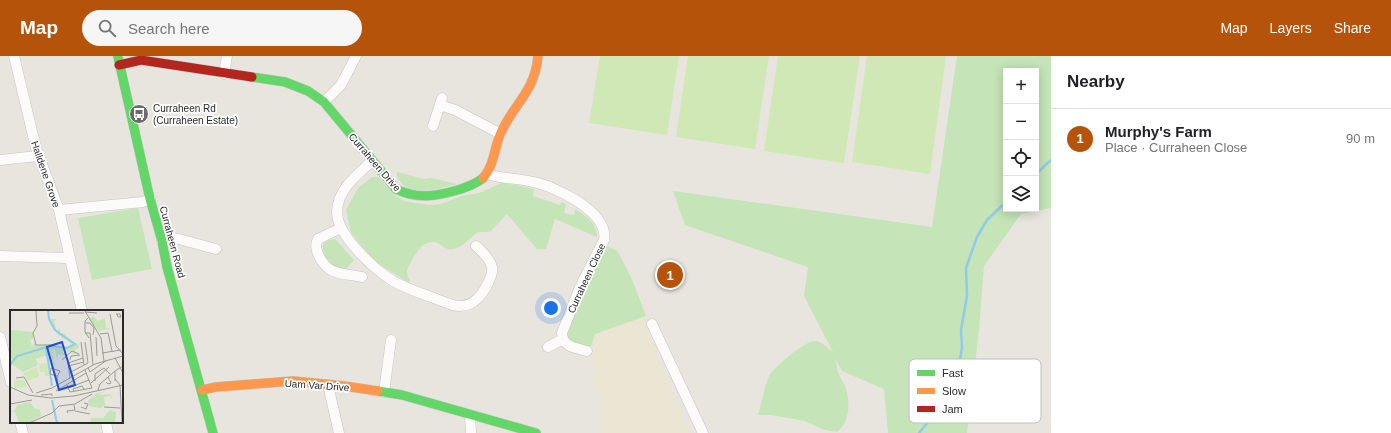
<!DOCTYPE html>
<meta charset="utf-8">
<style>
:root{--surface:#fff;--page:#f6f6f6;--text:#202124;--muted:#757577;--line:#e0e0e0;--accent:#b45309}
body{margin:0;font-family:Arial,sans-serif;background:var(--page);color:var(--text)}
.controls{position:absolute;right:12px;top:12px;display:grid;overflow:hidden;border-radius:0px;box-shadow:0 2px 10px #0003}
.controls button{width:36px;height:36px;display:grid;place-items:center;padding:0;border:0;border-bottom:1px solid var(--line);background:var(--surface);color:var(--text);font:20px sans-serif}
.you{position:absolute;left:551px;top:252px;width:14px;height:14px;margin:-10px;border:3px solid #fff;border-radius:50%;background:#1a73e8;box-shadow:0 0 0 6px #1a73e833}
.badge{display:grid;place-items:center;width:26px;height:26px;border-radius:50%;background:var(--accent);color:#fff;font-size:13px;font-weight:700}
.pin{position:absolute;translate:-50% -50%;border:2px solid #fff;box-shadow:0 1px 4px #0006}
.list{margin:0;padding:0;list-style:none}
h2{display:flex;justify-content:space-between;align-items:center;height:52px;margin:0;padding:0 16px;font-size:17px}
h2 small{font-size:13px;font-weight:400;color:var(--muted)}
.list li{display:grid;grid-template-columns:26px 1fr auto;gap:12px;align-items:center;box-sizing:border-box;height:60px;padding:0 16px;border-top:1px solid var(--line)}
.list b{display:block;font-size:15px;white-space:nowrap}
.list p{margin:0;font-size:13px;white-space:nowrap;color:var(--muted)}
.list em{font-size:13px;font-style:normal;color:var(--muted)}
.icon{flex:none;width:22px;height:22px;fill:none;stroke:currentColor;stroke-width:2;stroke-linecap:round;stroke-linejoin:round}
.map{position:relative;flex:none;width:1051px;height:377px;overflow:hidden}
header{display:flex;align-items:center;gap:24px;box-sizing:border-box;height:56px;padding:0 20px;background:var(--accent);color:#fff}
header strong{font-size:19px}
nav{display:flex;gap:22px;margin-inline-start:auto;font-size:14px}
.search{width:280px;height:36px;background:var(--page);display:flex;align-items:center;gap:10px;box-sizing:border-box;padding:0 14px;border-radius:22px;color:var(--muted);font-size:15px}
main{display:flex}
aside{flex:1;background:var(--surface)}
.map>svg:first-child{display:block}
.education{fill:#ebe6d3}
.green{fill:#c5e4b7;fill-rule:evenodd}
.pitch{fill:#d0e8b5}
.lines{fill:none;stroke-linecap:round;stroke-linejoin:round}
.stream{stroke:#91caea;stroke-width:2.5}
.street-casing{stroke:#c5c4c4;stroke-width:11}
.fast-casing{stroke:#c5c4c4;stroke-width:10}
.slow-casing{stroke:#c5c4c4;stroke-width:10}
.jam-casing{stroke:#c5c4c4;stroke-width:10}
.street{stroke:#fcfbfa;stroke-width:10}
.fast{stroke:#63d668;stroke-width:9}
.slow{stroke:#ff974d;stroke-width:9}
.jam{stroke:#b3261e;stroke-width:9}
.labels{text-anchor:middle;stroke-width:3.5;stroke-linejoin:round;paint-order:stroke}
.poi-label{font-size:10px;fill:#292929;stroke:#fff;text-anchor:start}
.street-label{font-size:10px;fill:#292929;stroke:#fff}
.inset-river{fill:none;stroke:#91caea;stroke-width:2}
.inset-road{fill:none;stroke:#9c9a96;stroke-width:1}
.view{fill:#1d4ed8;fill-opacity:0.15;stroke:#1d4ed8;stroke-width:2}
.inset-edge{fill:none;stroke:#292929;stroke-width:2}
.key{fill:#fff;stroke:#bfbfbf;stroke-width:1}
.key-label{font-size:11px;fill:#292929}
</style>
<header>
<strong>Map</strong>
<div class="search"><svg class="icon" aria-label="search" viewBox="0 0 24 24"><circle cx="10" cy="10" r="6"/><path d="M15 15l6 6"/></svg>Search here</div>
<nav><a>Map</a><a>Layers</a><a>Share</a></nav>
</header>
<main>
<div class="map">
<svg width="1051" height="377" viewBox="0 0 1051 377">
<rect width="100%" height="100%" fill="#e8e5df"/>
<path class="education" d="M643,261L667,323L689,377H599V338L591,328L596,313L590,304L596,276Z"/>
<path class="green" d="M957,0H1051V152L1021,158L984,210L979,274L967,377H888L884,333L842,315L835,302C836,306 837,312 838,316C840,321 843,326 845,330C851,346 850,366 837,376L824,374L805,365L771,359H758C762,347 764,332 769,320C773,312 806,284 815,285C823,286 827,292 833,296L804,240L808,211L685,169L673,135L932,171ZM1006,15H1036V153H1006Z
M397,116L424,123L432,122L457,128C442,132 421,139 406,131C402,129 400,124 397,121Z
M372,121H378L396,140L404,145L430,149L441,148L462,140L479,137L502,127L521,130L534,133L533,140L560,149L561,146L566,148L564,157L574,159L575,153C586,160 597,167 597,181L555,163L546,193H537L507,158L490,176H478C470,181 463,192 453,193C444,195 441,185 431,186C428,187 424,188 422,190C418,193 407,211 407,216C407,219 408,222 410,224L409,227L376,206L359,187L351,176L346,154L358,132Z
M138,152L152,213L92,224L78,162Z
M335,183L354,204L346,213C331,214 322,201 323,188L329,184Z
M606,190L616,194L619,198L631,221L646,260L595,278L591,291L571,287L566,277L580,239Z"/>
<path class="pitch" d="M600,0H679L667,79L589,67Z
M688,0H769L755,93L676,81Z
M778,0H860L844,107L764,95Z
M867,0H946L930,118L852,106Z"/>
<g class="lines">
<path class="stream" d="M1036,118L1051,104
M919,377L938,354L950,333L959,310L962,291L961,274L967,240L966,212L977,181L987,164L1006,146"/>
<g class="street-casing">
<path id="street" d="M14,0L36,92L59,154L82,255
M224,18L227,0
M324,46L341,29L356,0
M440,49L455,54L501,78
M433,70L442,42
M0,104L38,100
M372,105C357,119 338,133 337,155C336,178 372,211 390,223C402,231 417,236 431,241C441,244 450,250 460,250C466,250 473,247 477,243C483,238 494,219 492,211C490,203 483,196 476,190
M487,118C502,123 518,122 533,126C555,130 609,156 604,184L580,231L562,277C562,291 576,292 587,295
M59,154L143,146L150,143
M341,172L318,183C315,188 316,193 318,198C327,220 343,217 362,221
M162,185L175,182L216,193
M0,200L69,202
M652,268L703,377
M0,281L11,326
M548,291L563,283
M328,329L339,377
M384,336L391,284
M470,359L471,377
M20,366L23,377
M106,366L108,377"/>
</g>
<g class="fast-casing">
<path id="fast" d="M118,1L150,143L162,185L167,211L213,377
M252,21L285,26L308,35L324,46L396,133C418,144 438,140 461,133C469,130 476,128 483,122
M378,335L402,339L536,377"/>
</g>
<g class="slow-casing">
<path id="slow" d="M483,122C494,110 494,93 500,79C512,49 535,37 538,0
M202,334L216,331L293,325L344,330L378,335"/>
</g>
<g class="jam-casing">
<path id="jam" d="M119,9L141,4L252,21"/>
</g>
<use href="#street" class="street"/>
<use href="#fast" class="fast"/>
<use href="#slow" class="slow"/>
<use href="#jam" class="jam"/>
</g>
<defs>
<g id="bus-disc" transform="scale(1)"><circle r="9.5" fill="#6c6b69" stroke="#fff"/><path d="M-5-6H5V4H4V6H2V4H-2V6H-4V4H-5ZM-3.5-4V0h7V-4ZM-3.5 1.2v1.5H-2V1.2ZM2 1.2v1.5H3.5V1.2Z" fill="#fff"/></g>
</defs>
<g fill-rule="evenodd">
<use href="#bus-disc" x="139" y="58"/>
</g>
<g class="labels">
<g class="poi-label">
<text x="153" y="56">Curraheen Rd<tspan x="153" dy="12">(Curraheen Estate)</tspan></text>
</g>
<g class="street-label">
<text transform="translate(375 106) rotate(49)" y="4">Curraheen Drive</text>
<text transform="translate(46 118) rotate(71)" y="4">Halldene Grove</text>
<text transform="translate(173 186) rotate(75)" y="4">Curraheen Road</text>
<text transform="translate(586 222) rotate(-65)" y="4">Curraheen Close</text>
<text transform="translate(317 329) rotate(4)" y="4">Uam Var Drive</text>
</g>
</g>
<g transform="translate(10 254)">
<rect width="113" height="113" fill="#e8e5df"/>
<path d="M83,6L88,11L95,8L96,18H102L89,21L79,9ZM38,9H46L44,12L47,21L50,18V23L57,25L53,27L68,34L69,38L65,40L66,44L58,42L55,39L52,41L55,45L48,44L47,51L45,40L36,41L37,45L26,49L28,55L13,62L2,54L7,46L34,38L7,45L0,54V20L23,22V29L20,30L22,37L25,32L27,36L42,34L46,37H56L64,35L48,25ZM96,81L88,85L101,84L102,89L100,86L94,87L95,95L90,98L79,96L78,90L85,86V84ZM20,92L24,98L30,100L31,106L18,113H7L9,112L5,102L0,101L5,100L7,95ZM100,100L106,102L105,113H107H76L81,111V108H93Z" fill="#c5e4b7"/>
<path d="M43,40L45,55L39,56L37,41ZM37,53L38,59L35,60H38L39,66H35V62H30L29,54ZM27,57L29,66L24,69L22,65L23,69L18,71L16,67L22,64L15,67L13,63ZM5,70H14L17,77L4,78Z" fill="#d0e8b5"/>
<path class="inset-river" d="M38,0L39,9L45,20L65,34L57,38L41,36M36,38L42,76M0,55L7,46L37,37M42,90L47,113"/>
<path class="inset-road" d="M26,0L27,16L23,23L26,35H42M75,1L91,28L94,51M75,2L87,3M59,3H74M100,4L106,36L113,44M106,4H110L111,7H108L107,4M78,8L75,11V22L79,28M75,13H80L84,18L83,25M75,23H80L83,55M90,24L98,23L102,41M86,27L87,46M71,32L74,55M92,43L111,40M105,48L113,63M52,50L62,41L69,44M60,50L61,46L70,45M58,56L74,52M78,58L80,62L97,50M59,63L78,53L75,32M47,66L40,64L41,58L50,61L47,67L48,75M6,68L14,67L23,83M60,68L58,53L73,48M105,69L110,75L112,113M85,71V64L94,58L100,64M105,71V61L113,56M96,72L98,74L101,73L98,67M81,73L99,57M57,75L60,82L82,78L75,60M0,77L18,85L41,88L64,86L113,75M58,78L79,70M88,80L90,74L105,61M46,81L76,63M64,81L63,79L72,76L74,79M26,83L42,78L85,54L113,46M31,85L42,84V86M0,94L22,90M71,97L76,99L78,94L74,93M94,97L110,98M65,101L80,104M58,103L57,101L65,100L64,95M19,113L42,103L49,96L65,94L82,84"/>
<path class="view" d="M52,32L65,75L49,80L37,37Z"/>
<rect width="113" height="113" class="inset-edge"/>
</g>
<rect x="909" y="303" width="132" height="64" rx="6" class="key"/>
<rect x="917" y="314" width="18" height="6" fill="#63d668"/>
<rect x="917" y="332" width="18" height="6" fill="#ff974d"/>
<rect x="917" y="350" width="18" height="6" fill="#b3261e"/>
<g class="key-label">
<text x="942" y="321">Fast</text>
<text x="942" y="339">Slow</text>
<text x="942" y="357">Jam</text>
</g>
</svg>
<div class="controls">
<button>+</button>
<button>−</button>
<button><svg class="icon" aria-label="locate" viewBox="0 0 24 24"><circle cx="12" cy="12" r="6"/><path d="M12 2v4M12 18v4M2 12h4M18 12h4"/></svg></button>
<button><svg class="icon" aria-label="layers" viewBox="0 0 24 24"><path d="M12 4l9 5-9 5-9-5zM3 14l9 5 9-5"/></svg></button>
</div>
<div class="you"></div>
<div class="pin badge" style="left:670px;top:219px">1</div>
</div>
<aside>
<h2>Nearby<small></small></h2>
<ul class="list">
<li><span class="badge">1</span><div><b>Murphy's Farm</b><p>Place · Curraheen Close</p></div><em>90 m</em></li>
</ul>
</aside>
</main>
